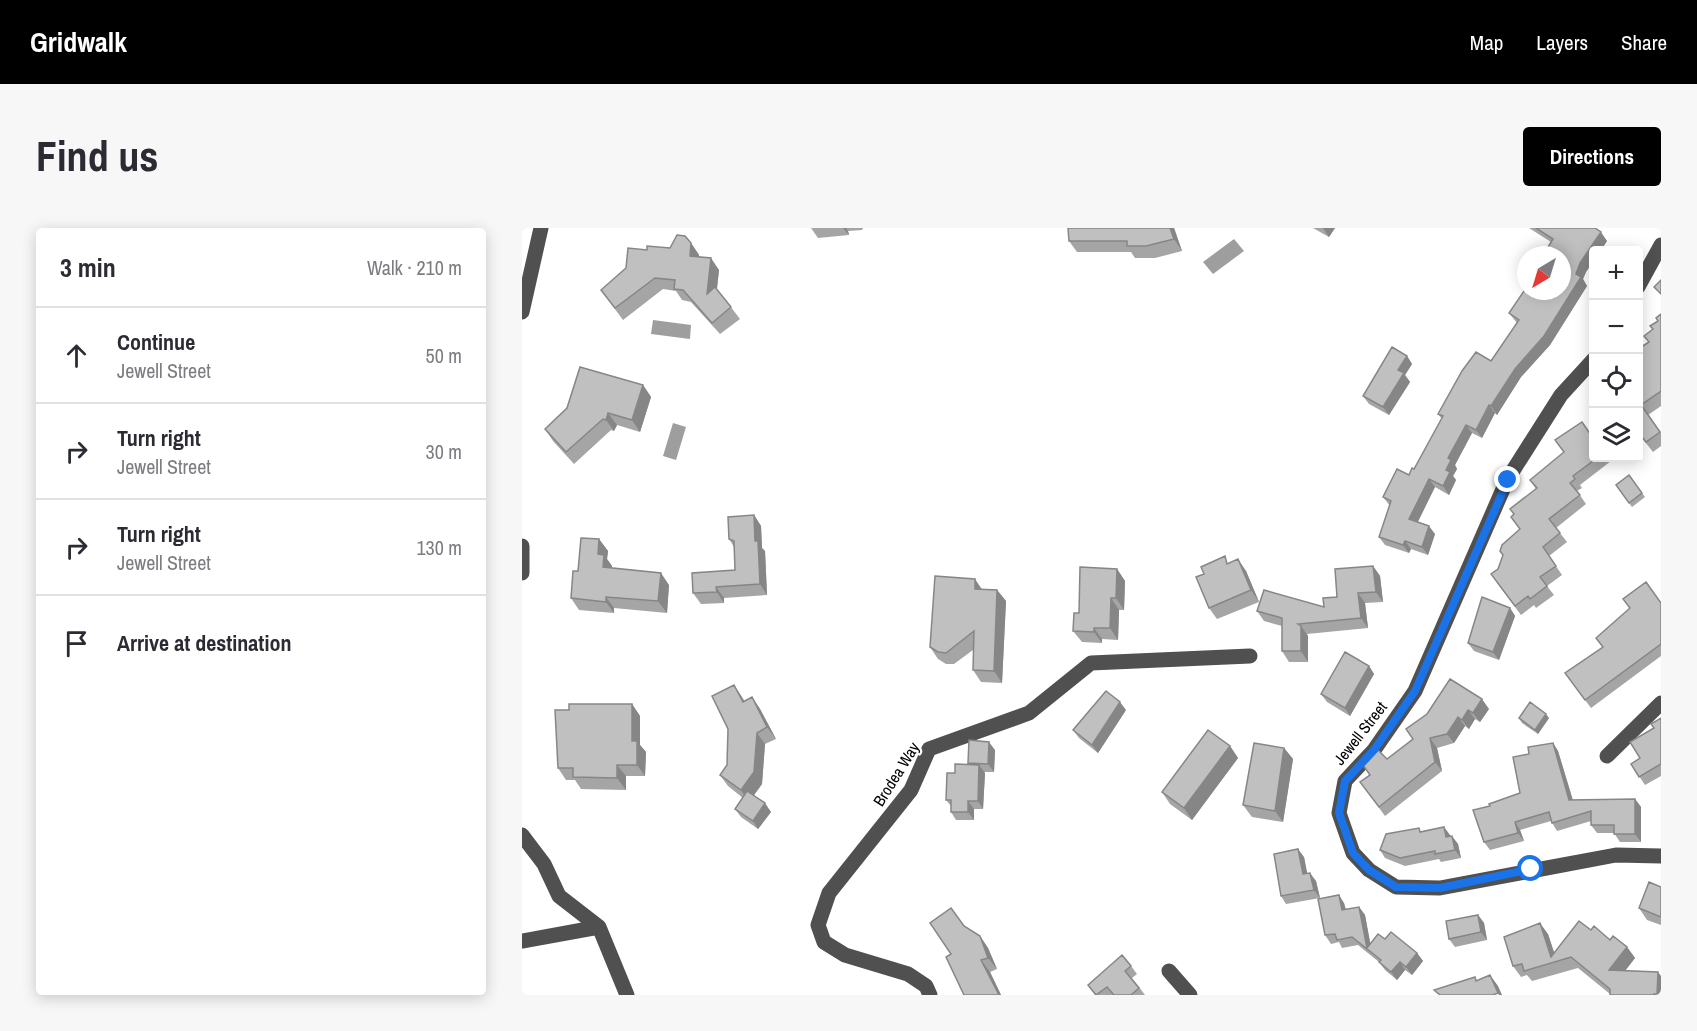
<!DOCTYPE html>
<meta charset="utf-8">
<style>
:root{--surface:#fff;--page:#f7f7f7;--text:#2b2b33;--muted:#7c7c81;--line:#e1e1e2;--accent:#000}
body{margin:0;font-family:"Archivo Narrow",sans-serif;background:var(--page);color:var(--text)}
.controls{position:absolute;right:18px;top:18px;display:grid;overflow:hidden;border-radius:6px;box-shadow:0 3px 15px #0003}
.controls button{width:54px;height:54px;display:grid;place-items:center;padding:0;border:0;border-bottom:2px solid var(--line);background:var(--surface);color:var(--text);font:30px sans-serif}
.compass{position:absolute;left:995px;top:18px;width:54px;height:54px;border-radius:50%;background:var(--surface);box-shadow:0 3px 15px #0003;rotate:218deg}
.stop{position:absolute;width:18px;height:18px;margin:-14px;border:4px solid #1a73e8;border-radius:50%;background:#fff}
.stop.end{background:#1a73e8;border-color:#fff;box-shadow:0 2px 6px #0008}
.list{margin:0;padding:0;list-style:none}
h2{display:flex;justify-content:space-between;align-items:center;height:78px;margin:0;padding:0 24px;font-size:26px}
h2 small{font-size:20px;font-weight:400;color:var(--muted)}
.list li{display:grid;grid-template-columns:39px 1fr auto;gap:18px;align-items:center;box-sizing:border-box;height:96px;padding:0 24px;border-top:2px solid var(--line)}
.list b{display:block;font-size:22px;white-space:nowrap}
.list p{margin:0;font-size:20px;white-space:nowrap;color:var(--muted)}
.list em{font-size:20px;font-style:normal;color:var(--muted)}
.icon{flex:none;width:33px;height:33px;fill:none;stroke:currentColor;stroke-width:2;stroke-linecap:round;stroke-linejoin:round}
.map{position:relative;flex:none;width:1139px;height:767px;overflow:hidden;border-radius:6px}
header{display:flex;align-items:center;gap:36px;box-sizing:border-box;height:84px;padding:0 30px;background:var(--accent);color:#fff}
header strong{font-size:28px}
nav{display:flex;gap:33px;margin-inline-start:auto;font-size:21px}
.intro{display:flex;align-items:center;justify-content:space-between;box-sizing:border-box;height:144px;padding:0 36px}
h1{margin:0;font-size:42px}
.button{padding:15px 27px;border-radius:6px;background:var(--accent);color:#fff;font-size:21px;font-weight:700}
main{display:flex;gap:36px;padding:0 36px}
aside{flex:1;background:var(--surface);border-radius:6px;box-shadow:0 3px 15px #0003}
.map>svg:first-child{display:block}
.water{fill:#9e9e9e}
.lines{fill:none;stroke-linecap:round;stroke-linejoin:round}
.minor{stroke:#505050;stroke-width:15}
.wall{fill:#a5a5a5}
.shaded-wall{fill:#868686}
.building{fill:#c0c0c0;stroke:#868686;stroke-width:1.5}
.route{stroke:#1a73e8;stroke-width:8}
.labels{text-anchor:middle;stroke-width:4.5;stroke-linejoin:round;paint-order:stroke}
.street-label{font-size:16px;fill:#000;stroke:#fff}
</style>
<header>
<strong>Gridwalk</strong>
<nav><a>Map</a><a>Layers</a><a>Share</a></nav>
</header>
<div class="intro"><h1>Find us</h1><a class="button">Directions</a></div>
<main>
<aside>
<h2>3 min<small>Walk · 210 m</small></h2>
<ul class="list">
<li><svg class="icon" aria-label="ahead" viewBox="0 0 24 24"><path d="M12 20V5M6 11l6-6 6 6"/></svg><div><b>Continue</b><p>Jewell Street</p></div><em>50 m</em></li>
<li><svg class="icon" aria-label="right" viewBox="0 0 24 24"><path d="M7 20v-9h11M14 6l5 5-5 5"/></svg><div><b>Turn right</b><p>Jewell Street</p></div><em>30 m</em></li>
<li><svg class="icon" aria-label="right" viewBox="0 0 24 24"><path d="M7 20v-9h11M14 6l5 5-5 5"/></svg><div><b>Turn right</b><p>Jewell Street</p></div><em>130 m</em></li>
<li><svg class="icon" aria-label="arrive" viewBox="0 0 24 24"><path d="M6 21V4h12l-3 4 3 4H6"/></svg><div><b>Arrive at destination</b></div></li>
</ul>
</aside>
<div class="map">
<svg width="1139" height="767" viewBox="0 0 1139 767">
<rect width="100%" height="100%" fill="#fff"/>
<path class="water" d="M712,11L722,23L691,46L681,34Z
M131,92L169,97L168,111L129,106Z
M151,195L164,199L154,232L141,228Z"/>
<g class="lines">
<path class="minor" d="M1116,59L1139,17
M0,84L19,0
M1072,131L1039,167L985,252L893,463L852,522L823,553L817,585L831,625L847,642L874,659L918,660L1094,627L1139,628
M0,318V345
M1085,528L1139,475
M0,607L22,636L37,668L77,699
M0,713L77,699L105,767
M647,743L668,767
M408,767L404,758L386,746L323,727L302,714L296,697L307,665L389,562L407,521L507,485L569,435L728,428"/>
</g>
<path class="wall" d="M289,0H341L340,2L326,3L327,7L296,10Z
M546,0H652L660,23L633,30H613L609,24H555L547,13Z
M791,0H813L807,9Z
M1007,0H1073L1085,13L1064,44L1061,51L1065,58L1028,117L999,149L975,187L973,185L960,210L950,205L933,237L935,241L931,248L934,252L927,267L913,259L895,294L913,306L906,327L889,321L887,325L863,317L857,309L868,278L861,269L892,241L920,191L916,186L969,133L995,95L987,85L1004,63L1029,14Z
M169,15L177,27V29L197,42L195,61L218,91L198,106L169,74L160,72L154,63L141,61L101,92L79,62L125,22L148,20Z
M1139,86V178L1126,187L1139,205V218L1131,224L1116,205V121L1127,114L1130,102Z
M885,128L890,136L883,147L888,154L867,187L847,176L841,168Z
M121,157L129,169L118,204L95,197L92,203L89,202L52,236L31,213L23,201Z
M1071,230H1086L1089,233L1058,257L1060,260L1055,263L1064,276L1034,300L1045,314L1027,328L1040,347L1025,358L1032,367L1014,380L1012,377L999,387L975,355L976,341L998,301L1014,261L1008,252Z
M1107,247L1123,269L1110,279L1094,257Z
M232,287L239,298L240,320L243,323L245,367L202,370V375L179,376L171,365L213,342L212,319L207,311Z
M77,311L86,323L85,331L90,338V340L147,357L145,385L92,380V385L57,382L49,370Z
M707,335L724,343L737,374L695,391L687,380Z
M851,338L858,348L861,374L843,375L846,400L785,406L786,408V434H767L760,423V398L742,393L735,383L802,379Z
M595,341L603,353L602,382H597L596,412L580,411V415L560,414L551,403L557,385Z
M460,361L475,362L484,373L480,455L459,454L451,442V422L432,436H424L416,431L408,419Z
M1139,375V428L1069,480L1043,445L1081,419Z
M988,380L993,388L977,432L952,423L946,415Z
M847,438L852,446L828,488L805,474L799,466Z
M212,457L222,473L230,469L238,481L254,511L243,516L240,556L232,567L249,584L236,601L219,589L213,581L221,570L206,558L198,547L205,537Z
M110,476L118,488V517L124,524L123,548H104V562L59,561L53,552H44L36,540L47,482Z
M967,481L958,494L953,491L947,501L943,498L932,515L915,520L920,543L863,588L838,554L891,511L905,486Z
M604,482L576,525L557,510L551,502Z
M997,490H1027L1016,506L1000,495Z
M1139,490V548L1123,557L1109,536L1118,530L1132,500Z
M1031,515L1036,523L1051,572L1113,571L1119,579V614H1098L1092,605H1075L1069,597V593L1035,603L1029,593L998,602L1002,613L968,622L962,614L968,578L998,565L1007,526Z
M708,518L716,530L670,592L648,576L640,564Z
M762,520L771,531L761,594L730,589L721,577Z
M473,522L472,544H462L463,545L461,581H452V592H434L429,584V578L424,572L433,545L447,537L446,535Z
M900,604L928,607L936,616L939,630L919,634L917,631L883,638L863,630L858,622Z
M782,629L785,646L794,653L798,670L764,676L759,668Z
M1139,659V697L1125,692L1117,680Z
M822,675L824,681L837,679L843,687L848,716L863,711L895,725L901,733L890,747L883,742L875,752L863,742L857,734L836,717L820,720L817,714L809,716L803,707Z
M956,687L962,695L965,712L933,719L927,711Z
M442,698L458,708L466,720L475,741L468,744L479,767H442L429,726Z
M1069,702L1105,719L1113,730L1103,743L1139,767H1088V766L1056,740L1010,753L1005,747L999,749L991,738L1026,706L1032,725Z
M609,738L615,746L610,750L623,767H573L566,757Z"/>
<path class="shaded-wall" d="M321,0H324L326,3L327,7Z
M648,0H652L660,23L652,11Z
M801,0H813L807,9Z
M1079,4L1085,13L1079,22H1071V33L1064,44L1061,51L1065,58L1028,117L999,149L975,187L969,178L1054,46L1058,35Z
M169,15L177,27L176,39L168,28Z
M189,30L197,42L193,77L185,66Z
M885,128L890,136L883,147L888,154L867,187L861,179L876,142Z
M121,157L129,169L118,204L110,192Z
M967,177L973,185L960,210L954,202Z
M86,185L95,197L92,203L84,192Z
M944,197L950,205L933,237L935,241L931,248L934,252L927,267L921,258L926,230Z
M907,251L913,259L893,300L887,291Z
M232,287L239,298L240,320L243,323L245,367L238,356L233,313Z
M907,298L913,306L906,327L900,319Z
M77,311L86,323L85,331L90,338L89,351L81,339L76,326Z
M883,313L889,321L887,325L881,317Z
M716,331L724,343L737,374L729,362Z
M851,338L858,348L861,374L854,364Z
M595,341L603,353L602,382L594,370Z
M139,345L147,357L145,385L136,373Z
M453,351L461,363L453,361Z
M194,359L202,370V375L195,364Z
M475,362L484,373L480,455L472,443Z
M836,365L843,375L846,400L839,390Z
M84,369L92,380V385L84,374Z
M589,370L597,382L596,412L588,400Z
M988,380L993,388L977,432L971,424Z
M779,398L786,408V434L779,423Z
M572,400L580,411V415L572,404Z
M847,438L852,446L828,488L823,480Z
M212,457L220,469L229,485L221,474Z
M230,469L238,481L254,511L245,499Z
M960,471L967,481L958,494L951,485Z
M598,474L604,482L576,525L570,517Z
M110,476L118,488V517L124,524L123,548L115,537L110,513Z
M946,482L953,491L947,501L940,492Z
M1024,486L1027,490L1016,506L1013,502Z
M936,489L943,498L932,515L925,506Z
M235,505L243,516L240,556L227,574L219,562Z
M908,510L915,520L920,543L913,534Z
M467,514L473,522L472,544L466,536Z
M1031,515L1036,523L1053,580L1047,572Z
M708,518L716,530L670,592L662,580Z
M762,520L771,531L761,594L753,583Z
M95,537L104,548V562L95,550Z
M457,537L463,545L461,581L456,573Z
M1113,571L1119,579V614L1113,606Z
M446,573L452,581V592L446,584Z
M243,575L249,584L236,601L231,593Z
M993,594L998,602L1002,613L996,605Z
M922,599L928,607L930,617L924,609Z
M930,608L936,616L939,630L933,622Z
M776,621L782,629L787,654L781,646Z
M788,645L794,653L798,670L792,662Z
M817,667L822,675L825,690L820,682Z
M837,679L843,687L850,724L845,721Z
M956,687L962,695L965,712L959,704Z
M1018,695L1026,706L1035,733L1029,729Z
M458,708L466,720L475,741L466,730Z
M1105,719L1113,730L1095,753L1087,742Z
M895,725L901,733L890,747L884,739Z
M459,732L468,744L479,767H477Z
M878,734L883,742L875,752L869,744Z
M1136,744L1139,748V767H1136L1135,766Z
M968,747L976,758L980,767H977L976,765Z"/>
<path class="building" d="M546,0H648L652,11L624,18H605V13H547Z
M1014,0H1073L1079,4L1058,35L1054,46L1059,49L1022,108L993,141L969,178L967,177L954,202L944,197L926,230L929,232L924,242L928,244L921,258L907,251L887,291L907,298L900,319L883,313L881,317L857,309L869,273L861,269L875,241L887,247L890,240L892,241L921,188L916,186L940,143L954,124L969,133L997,92L987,85L1004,60V63H1040V27H1021L1031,11Z
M155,7L163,8L169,15L168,28L189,30L185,66L193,59L209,79L190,95L161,62L152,61L153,52L133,50L93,80L79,62L104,40L106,20L125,22V18L148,20Z
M1139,52V66L1132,59Z
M1139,86V163L1119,177L1138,204L1124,214L1116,204V121L1127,114L1122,108L1131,101L1128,98L1136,93L1134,90Z
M870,119L885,128L876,142L882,145L861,179L841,168Z
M58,139L121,157L110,192L86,185L84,192L81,191L44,224L23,201L45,180Z
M1060,194L1071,210V230H1075L1051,248L1053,251L1048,255L1058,267L1027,291L1038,305L1021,319L1034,338L1018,349L1025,358L1008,371L1006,368L993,378L969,346L976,341L981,327L978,323L980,317L998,301L989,289L992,286L988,281L1015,260L1008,252L1042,224L1033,212Z
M1107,247L1120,265L1107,275L1094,257Z
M232,287L233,313H236L238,356L194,359L195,364L171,365L170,345L213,342L212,313L207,311L206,289Z
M59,310L77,311L76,326L82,327L81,339L139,345L136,373L84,369V374L49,370L51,343H56Z
M703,328L705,336L716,331L729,362L687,380L674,349L682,346L679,339Z
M851,338L854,364L836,365L839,390L776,396L779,398V423H760V390L735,383L742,362L802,379L801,370L815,369L813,341Z
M558,339L595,341L594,370H589L588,400H572V404L551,403L552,385H557Z
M413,348L453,351V361L475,362L472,443L451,442L452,403L424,425L416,424L408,419Z
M1124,354L1139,375V416L1063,472L1043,445L1081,419L1074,410L1108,380L1101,371Z
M960,369L988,380L971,424L946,415Z
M823,424L847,438L823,480L799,466Z
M928,451L960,471L951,485L946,482L940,492L936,489L925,506L908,510L913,534L857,579L838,554L848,547L839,534L856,522L865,531L891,511L884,501L905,486Z
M212,457L221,474L230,469L245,499L235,505L232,544L219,562L198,547L205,537L206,501L190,468Z
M584,463L598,474L570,517L551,502Z
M1008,474L1024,486L1013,502L997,490Z
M47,476H110V513H115V537H95V550L51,549V540H36L33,482H47Z
M1139,490V536L1117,549L1109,536L1118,530L1108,514L1132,500L1129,496Z
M686,502L708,518L662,580L640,564Z
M447,512L467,514L466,536L446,535Z
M732,515L762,520L753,583L721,577Z
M1031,515L1047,572L1113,571V606H1092V597H1069V583L1030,595L1027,584L993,594L996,605L962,614L951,582L968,578L967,576L998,565L991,529L1007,526L1006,519Z
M433,536L457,537L456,573H446V584H429V572H424L425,545H433Z
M225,563L243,575L231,593L213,581Z
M922,599L924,609L930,608L933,622L913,626V623L878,630L858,622L864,606L897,600L898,604Z
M776,621L781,646L788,645L792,662L759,668L752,626Z
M1127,654L1139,659V689L1117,680Z
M817,667L820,682L837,679L845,720L856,706L863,711L869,704L895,725L884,739L878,734L869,744L857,734L859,732L830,709L815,712L813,706L803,707L796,671Z
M429,680L442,698L458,708L466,730L459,732L477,767H442L424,729L429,726L408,695Z
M956,687L959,704L927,711L924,693Z
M1057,693L1069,702L1072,698L1088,712L1091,708L1105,719L1087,742L1136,744L1135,766H1132V767H1088V761L1049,729L1002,743L1000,736L991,738L982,709L1018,695L1029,729Z
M600,727L609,738L603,743L617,760L609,767H592L585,759L574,767L566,757Z
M968,747L976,765L971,767H918L912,762L953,749L954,753Z"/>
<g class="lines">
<path class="route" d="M986,252L893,463L852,522L823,553L817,585L831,625L847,642L874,659L918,660L1009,641"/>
</g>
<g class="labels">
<g class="street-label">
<text transform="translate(838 505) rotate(-52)" y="6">Jewell Street</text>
<text transform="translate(374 546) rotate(-58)" y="6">Brodea Way</text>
</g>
</g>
</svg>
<div class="controls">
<button>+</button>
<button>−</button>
<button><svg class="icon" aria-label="locate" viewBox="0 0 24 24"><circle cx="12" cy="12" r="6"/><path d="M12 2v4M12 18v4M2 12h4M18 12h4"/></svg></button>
<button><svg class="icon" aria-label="layers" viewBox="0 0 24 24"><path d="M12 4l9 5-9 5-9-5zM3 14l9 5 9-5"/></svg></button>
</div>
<svg class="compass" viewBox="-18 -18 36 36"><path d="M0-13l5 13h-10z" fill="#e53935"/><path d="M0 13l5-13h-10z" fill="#7c7c81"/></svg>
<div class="stop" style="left:1009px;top:641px"></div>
<div class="stop end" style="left:986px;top:252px"></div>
</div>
</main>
